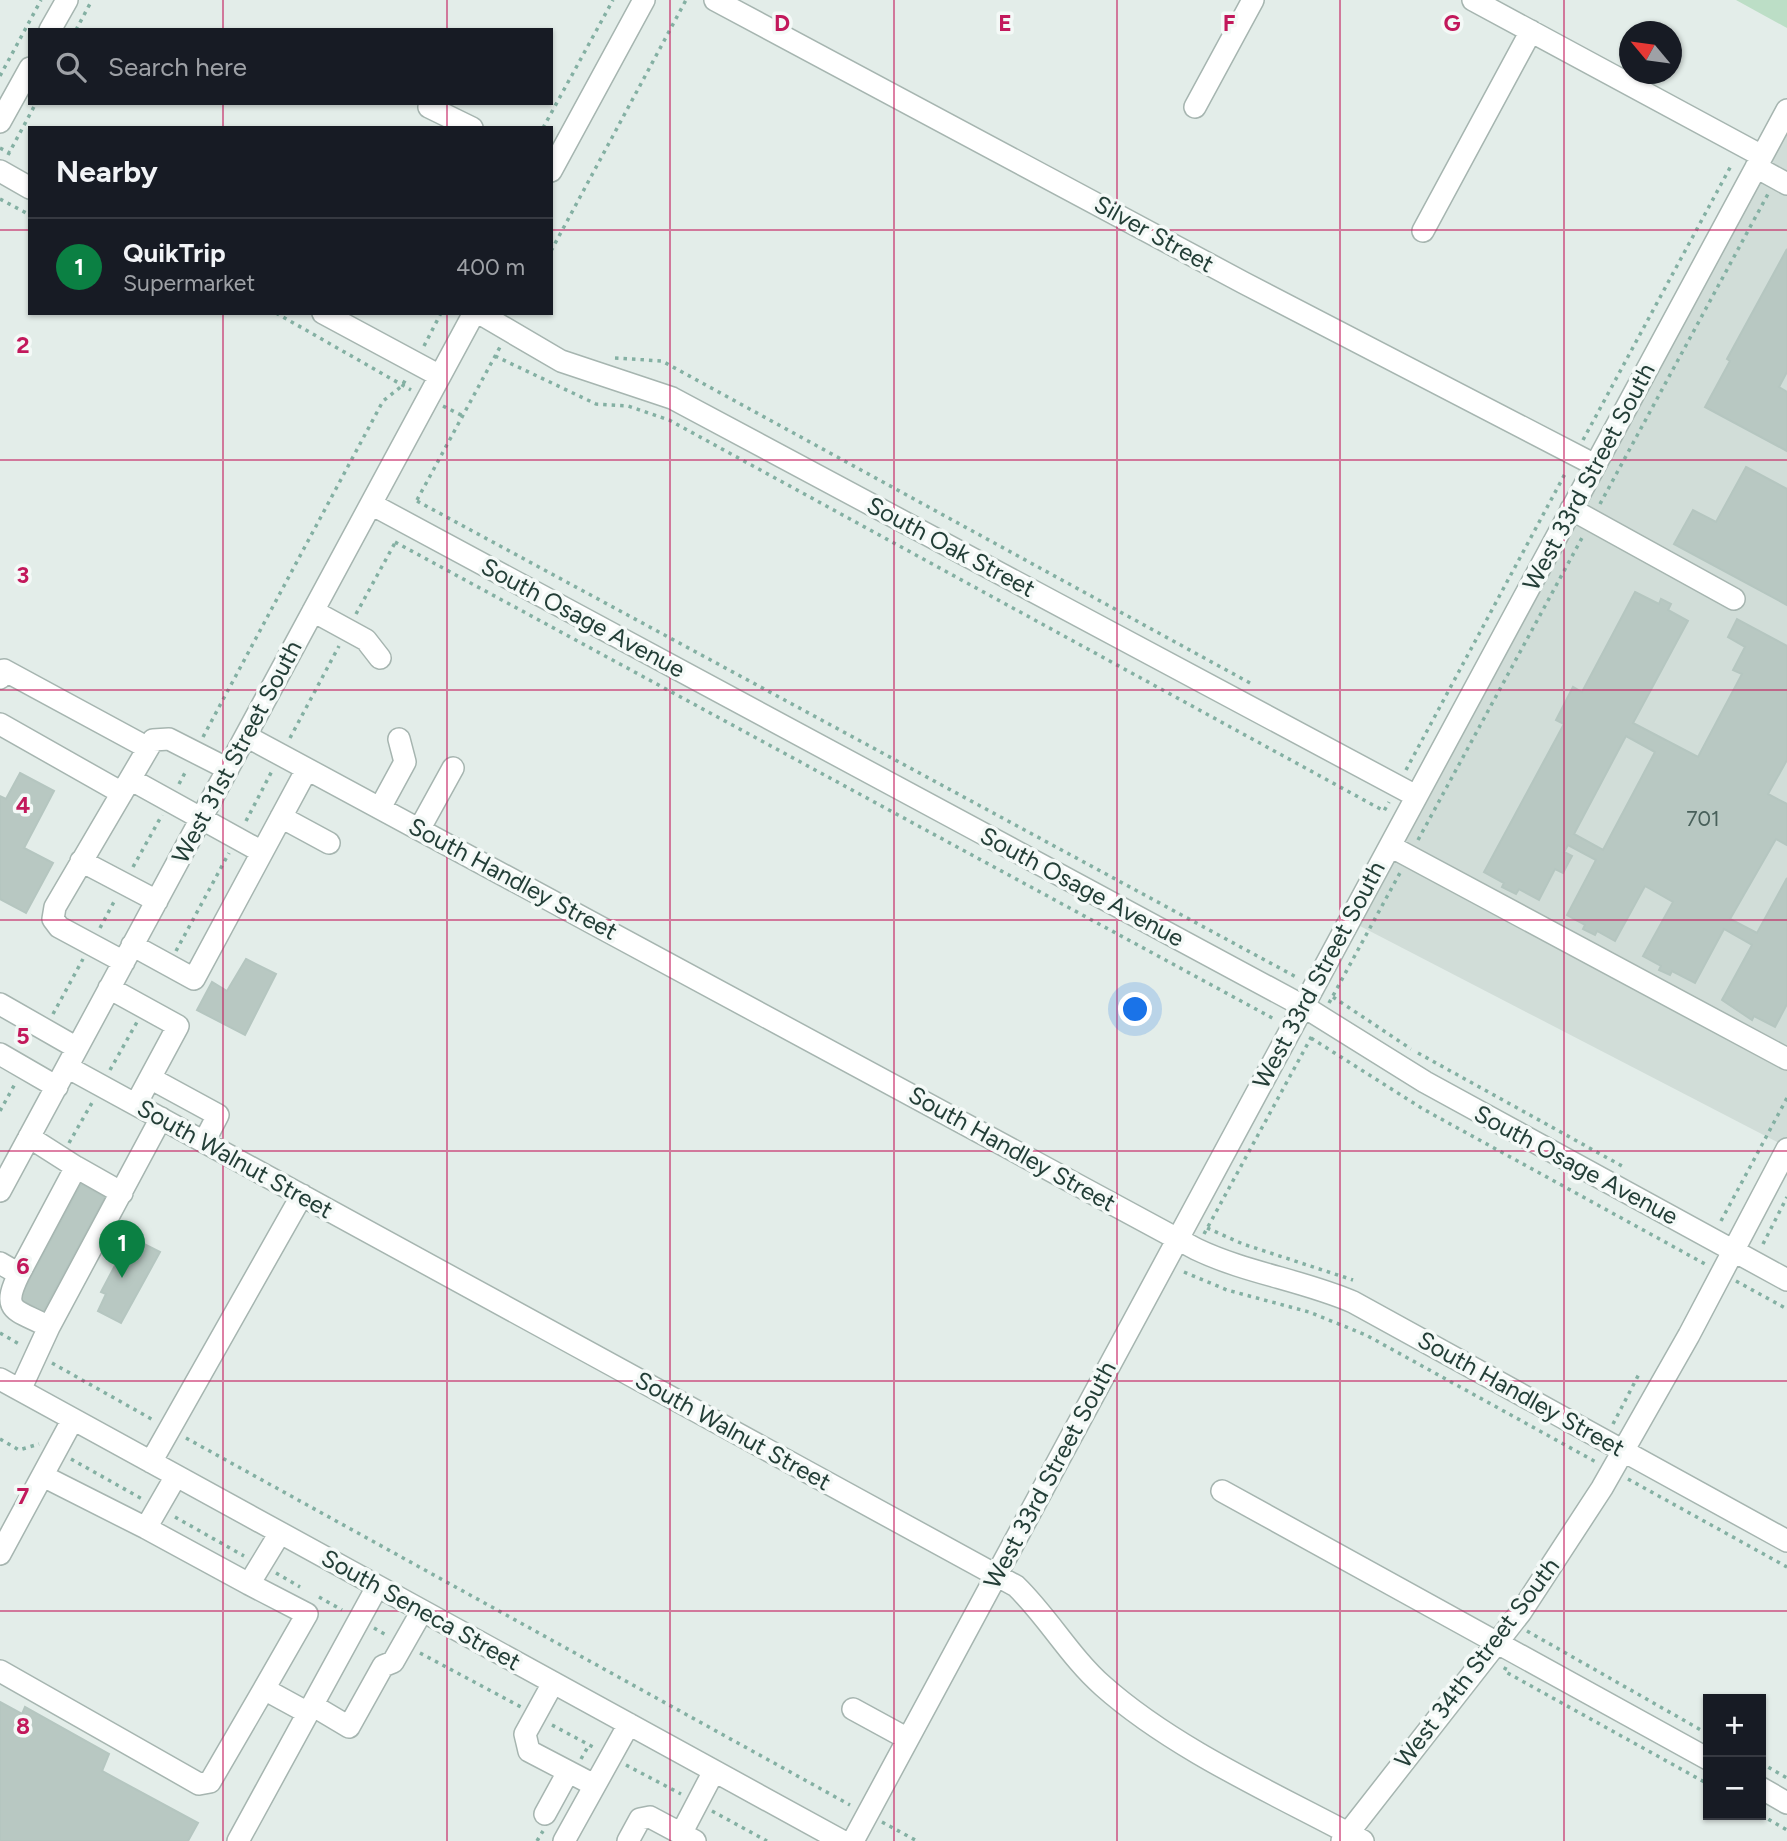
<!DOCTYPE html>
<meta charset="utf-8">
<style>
:root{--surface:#171b24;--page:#20242c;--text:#f1f3f6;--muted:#9ea1a6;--line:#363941;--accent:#0b8043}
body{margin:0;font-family:Figtree,sans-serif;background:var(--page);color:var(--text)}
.controls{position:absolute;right:21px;bottom:21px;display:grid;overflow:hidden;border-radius:0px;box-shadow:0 2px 5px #0004}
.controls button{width:63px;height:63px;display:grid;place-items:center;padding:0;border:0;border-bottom:2px solid var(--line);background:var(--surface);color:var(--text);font:35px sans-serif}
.compass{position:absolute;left:1619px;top:21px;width:63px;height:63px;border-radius:50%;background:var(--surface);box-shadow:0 2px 5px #0004;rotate:299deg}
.you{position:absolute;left:1136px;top:1010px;width:24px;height:24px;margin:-18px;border:5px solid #fff;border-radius:50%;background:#1a73e8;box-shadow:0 0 0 10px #1a73e833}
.badge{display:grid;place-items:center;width:46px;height:46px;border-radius:50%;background:var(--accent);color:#fff;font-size:23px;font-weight:700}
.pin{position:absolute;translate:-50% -58px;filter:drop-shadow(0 2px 4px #0008)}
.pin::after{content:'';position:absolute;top:37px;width:24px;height:21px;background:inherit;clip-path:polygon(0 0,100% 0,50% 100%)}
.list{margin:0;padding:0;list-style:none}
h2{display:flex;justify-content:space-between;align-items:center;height:91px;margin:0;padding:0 28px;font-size:30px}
h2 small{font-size:23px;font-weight:400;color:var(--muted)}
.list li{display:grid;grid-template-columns:46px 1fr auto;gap:21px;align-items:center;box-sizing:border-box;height:98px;padding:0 28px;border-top:2px solid var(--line)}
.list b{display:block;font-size:26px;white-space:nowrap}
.list p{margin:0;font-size:23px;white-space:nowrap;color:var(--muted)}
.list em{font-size:23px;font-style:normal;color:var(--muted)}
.icon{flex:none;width:38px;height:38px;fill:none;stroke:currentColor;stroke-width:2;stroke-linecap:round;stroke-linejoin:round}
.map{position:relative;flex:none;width:1787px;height:1841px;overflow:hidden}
.search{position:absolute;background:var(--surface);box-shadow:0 2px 5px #0004;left:28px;top:28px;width:525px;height:77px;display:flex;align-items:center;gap:18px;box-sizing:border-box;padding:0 24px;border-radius:0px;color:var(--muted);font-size:26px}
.panel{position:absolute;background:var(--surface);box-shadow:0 2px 5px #0004;left:28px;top:126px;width:525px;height:189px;border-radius:0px}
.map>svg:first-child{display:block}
.built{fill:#d1ddd8}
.green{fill:#bcdec6}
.building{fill:#b8c8c2;stroke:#b5c6c0;stroke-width:2;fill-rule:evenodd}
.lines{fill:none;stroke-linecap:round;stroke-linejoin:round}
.minor-casing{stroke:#a6b5b0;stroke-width:24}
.path{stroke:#84b0a3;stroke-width:3.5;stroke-dasharray:3.5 5;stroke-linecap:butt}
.minor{stroke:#fff;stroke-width:21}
.grid{fill:none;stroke:#c2185b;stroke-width:2;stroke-opacity:0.55}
.labels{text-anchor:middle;stroke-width:7;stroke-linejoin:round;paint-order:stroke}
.number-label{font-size:21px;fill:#48605a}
.street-label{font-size:24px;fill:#233e37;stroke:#f4f9f7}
.grid-label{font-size:23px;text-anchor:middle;font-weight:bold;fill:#c2185b;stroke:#f4f9f7;stroke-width:7;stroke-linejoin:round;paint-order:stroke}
</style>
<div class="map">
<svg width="1787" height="1841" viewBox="0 0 1787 1841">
<rect width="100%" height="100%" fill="#e3ede9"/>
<path class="built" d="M1787,133V1147L1360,926Z"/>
<path class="green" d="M1736,0H1787V28Z"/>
<path class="building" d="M1787,249V372L1779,387L1787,392V451L1705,407L1730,361L1727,359Z
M1746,467L1787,489V605L1674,544L1693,510L1716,522Z
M1635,592L1659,604L1661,599L1671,604L1668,610L1688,621L1633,723L1698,757L1742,674L1733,670L1745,647L1728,637L1737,619L1787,646V760L1768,794L1787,804V845L1776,839L1730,919L1757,933L1787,878V1004L1775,1027L1754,1016L1752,1020L1722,1000L1752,945L1724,929L1695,983L1672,971L1670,975L1659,970L1661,966L1643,956L1673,902L1645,886L1615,941L1597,931L1595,935L1583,929L1585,925L1567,915L1596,860L1568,845L1564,852L1572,856L1563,873L1555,869L1539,900L1519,889L1516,894L1502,887L1504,883L1484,872L1564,724L1556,720L1573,687L1582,692ZM1626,736L1655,752L1603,850L1574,834Z
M20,773L54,791L24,848L53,863L26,913L0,899V796L6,799Z
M246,959L276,974L245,1035L197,1010L212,982L227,991Z
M81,1184L105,1197L43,1312L19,1299Z
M136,1240L160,1252L121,1323L98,1311L106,1294L101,1292L120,1256L126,1259Z
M0,1702L22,1714L25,1707L109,1754L102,1771L198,1823L188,1841H0Z"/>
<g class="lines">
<g class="minor-casing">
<path id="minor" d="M715,0L1244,283L1595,465
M1473,0L1762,156
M50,30L67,0
M429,107L472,128
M1195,107L1253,0
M0,122L30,68
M1756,167L1787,184
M0,171L30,188
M551,171L644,0
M1423,231L1531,31
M323,313L440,376
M479,313L561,361L672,398L1416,796
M371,504L1303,1006L1425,1082L1787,1280
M1571,509L1734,599
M313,611L366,640L380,658
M0,678L4,670L148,748
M0,724L122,793
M246,736L1196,1249C1246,1273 1302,1280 1353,1302L1787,1541
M130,779L262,852
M380,808L405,762L399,739
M281,817L329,843
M420,828L453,768
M1390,846L1787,1059
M81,861L157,901
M132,945L194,979L307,769
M124,962L59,927L53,919L55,907L153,740L169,739L228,769
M109,988L178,1026L136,1104
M0,1004L77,1048
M0,1054L57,1087
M67,1067L1016,1586C1048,1617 1070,1657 1103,1686C1175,1750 1278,1795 1363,1841
M150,1078L218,1115L204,1142
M76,1167L122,1193
M0,1191L474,313
M0,1263L19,1274L76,1167L29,1137
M19,1274C0,1313 16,1309 49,1327
M0,1379L842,1841
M20,1390L49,1327L161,1118
M151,1462L302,1195
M43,1476L146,1528
M176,1476L146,1528L249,1584L280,1533
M1222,1491L1708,1759
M0,1554L73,1419
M249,1584L307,1614L264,1689L308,1713
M0,1671L199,1784L210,1782L264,1689
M553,1683L525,1734L529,1751L594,1785
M312,1705L349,1727L383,1666L393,1662L422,1611
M853,1709L908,1739
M1761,1788L1787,1803
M545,1814L568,1772
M681,1834L714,1771
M238,1841L377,1587
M564,1841L629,1724
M628,1841L640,1819L650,1817L695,1841
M853,1841L1787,110
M1342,1841L1521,1612L1602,1488L1689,1335L1787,1149"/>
</g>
<path class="path" d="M76,30L92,0
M0,76L41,0
M543,128L613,0
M0,148L10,153
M8,155L36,103
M0,199L30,215
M551,251L686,0
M276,313L411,390
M424,346L441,313
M495,356L596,404L628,406L669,420L1384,811L1389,802
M615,358L662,361L1250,683
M443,406L463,416
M1583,440L1732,164
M417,500L500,347
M417,501L1298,978
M1600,504L1768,194
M395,542L1276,1020
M356,614L396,541
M203,737L383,401L402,386L407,377
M290,738L339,646
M1406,770L1566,472
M179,784L187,769
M246,821L273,769
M1418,840L1583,536
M133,867L162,815
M100,928L116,898
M176,951L229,853
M1333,997L1411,1049
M1329,1003L1401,871
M53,1014L83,959
M1311,1038L1423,1109L1705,1264
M1418,1053L1622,1166
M110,1070L137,1022
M0,1111L16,1082
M69,1143L93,1101
M1721,1221L1787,1098
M1207,1228L1243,1244L1353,1280
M1204,1234L1313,1034
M1763,1244L1787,1197
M1184,1272L1227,1290L1309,1312L1366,1335L1596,1462
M1736,1281L1787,1309
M0,1333L21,1345
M52,1363L155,1421
M1613,1424L1639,1374
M186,1438L850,1805
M0,1439L19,1450L39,1444
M71,1459L144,1500
M1628,1479L1787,1567
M175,1517L244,1556
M276,1573L300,1587
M319,1597L342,1610
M374,1628L388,1636
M1527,1631L1708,1734
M420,1653L521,1707
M1506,1667L1504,1671L1708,1784
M552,1725L595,1748
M581,1759L589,1745
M1761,1763L1787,1778
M626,1765L681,1794
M712,1811L767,1841
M1761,1815L1787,1830
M882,1822L917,1841
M537,1841L543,1831"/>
<use href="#minor" class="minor"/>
</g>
<path class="grid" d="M223,0V30M447,0V30M670,0V1841M894,0V1841M1117,0V1841M1340,0V1841M1564,0V1841M223,103V128M447,103V128M0,230H30M551,230H1787M223,313V1841M447,313V1841M0,460H1787M0,690H1787M0,920H1787M0,1151H1787M0,1381H1787M0,1611H1787"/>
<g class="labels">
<g class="number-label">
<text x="1703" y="826">701</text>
</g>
<g class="street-label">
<text transform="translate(1154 234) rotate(29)" y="8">Silver Street</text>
<text transform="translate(1589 477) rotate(-62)" y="8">West 33rd Street South</text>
<text transform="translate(951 547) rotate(28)" y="8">South Oak Street</text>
<text transform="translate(583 618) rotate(28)" y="8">South Osage Avenue</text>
<text transform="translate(237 752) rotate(-62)" y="8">West 31st Street South</text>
<text transform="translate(513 879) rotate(28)" y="8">South Handley Street</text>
<text transform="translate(1082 887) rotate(28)" y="8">South Osage Avenue</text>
<text transform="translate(1319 975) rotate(-62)" y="8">West 33rd Street South</text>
<text transform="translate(1012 1149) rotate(29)" y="8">South Handley Street</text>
<text transform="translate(235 1159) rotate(29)" y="8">South Walnut Street</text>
<text transform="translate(1576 1165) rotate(28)" y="8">South Osage Avenue</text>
<text transform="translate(1521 1394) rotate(29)" y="8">South Handley Street</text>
<text transform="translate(733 1431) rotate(29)" y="8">South Walnut Street</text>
<text transform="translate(1050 1475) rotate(-62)" y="8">West 33rd Street South</text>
<text transform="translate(421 1610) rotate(29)" y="8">South Seneca Street</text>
<text transform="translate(1477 1663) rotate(-53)" y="8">West 34th Street South</text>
</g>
</g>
<g class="grid-label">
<text x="782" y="31">D</text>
<text x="1005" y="31">E</text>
<text x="1229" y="31">F</text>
<text x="1452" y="31">G</text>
<text x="23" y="353">2</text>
<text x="23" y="583">3</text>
<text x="23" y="813">4</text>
<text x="23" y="1044">5</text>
<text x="23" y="1274">6</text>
<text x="23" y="1504">7</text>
<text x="23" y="1734">8</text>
</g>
</svg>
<div class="controls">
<button>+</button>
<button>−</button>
</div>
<svg class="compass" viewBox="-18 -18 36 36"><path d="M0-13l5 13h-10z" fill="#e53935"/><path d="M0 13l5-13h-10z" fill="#9ea1a6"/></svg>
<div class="you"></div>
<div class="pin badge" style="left:122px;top:1278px">1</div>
<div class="search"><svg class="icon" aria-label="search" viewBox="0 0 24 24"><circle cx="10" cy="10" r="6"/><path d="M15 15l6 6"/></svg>Search here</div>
<section class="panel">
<h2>Nearby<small></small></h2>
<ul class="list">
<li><span class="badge">1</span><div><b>QuikTrip</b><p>Supermarket</p></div><em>400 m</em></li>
</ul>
</section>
</div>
